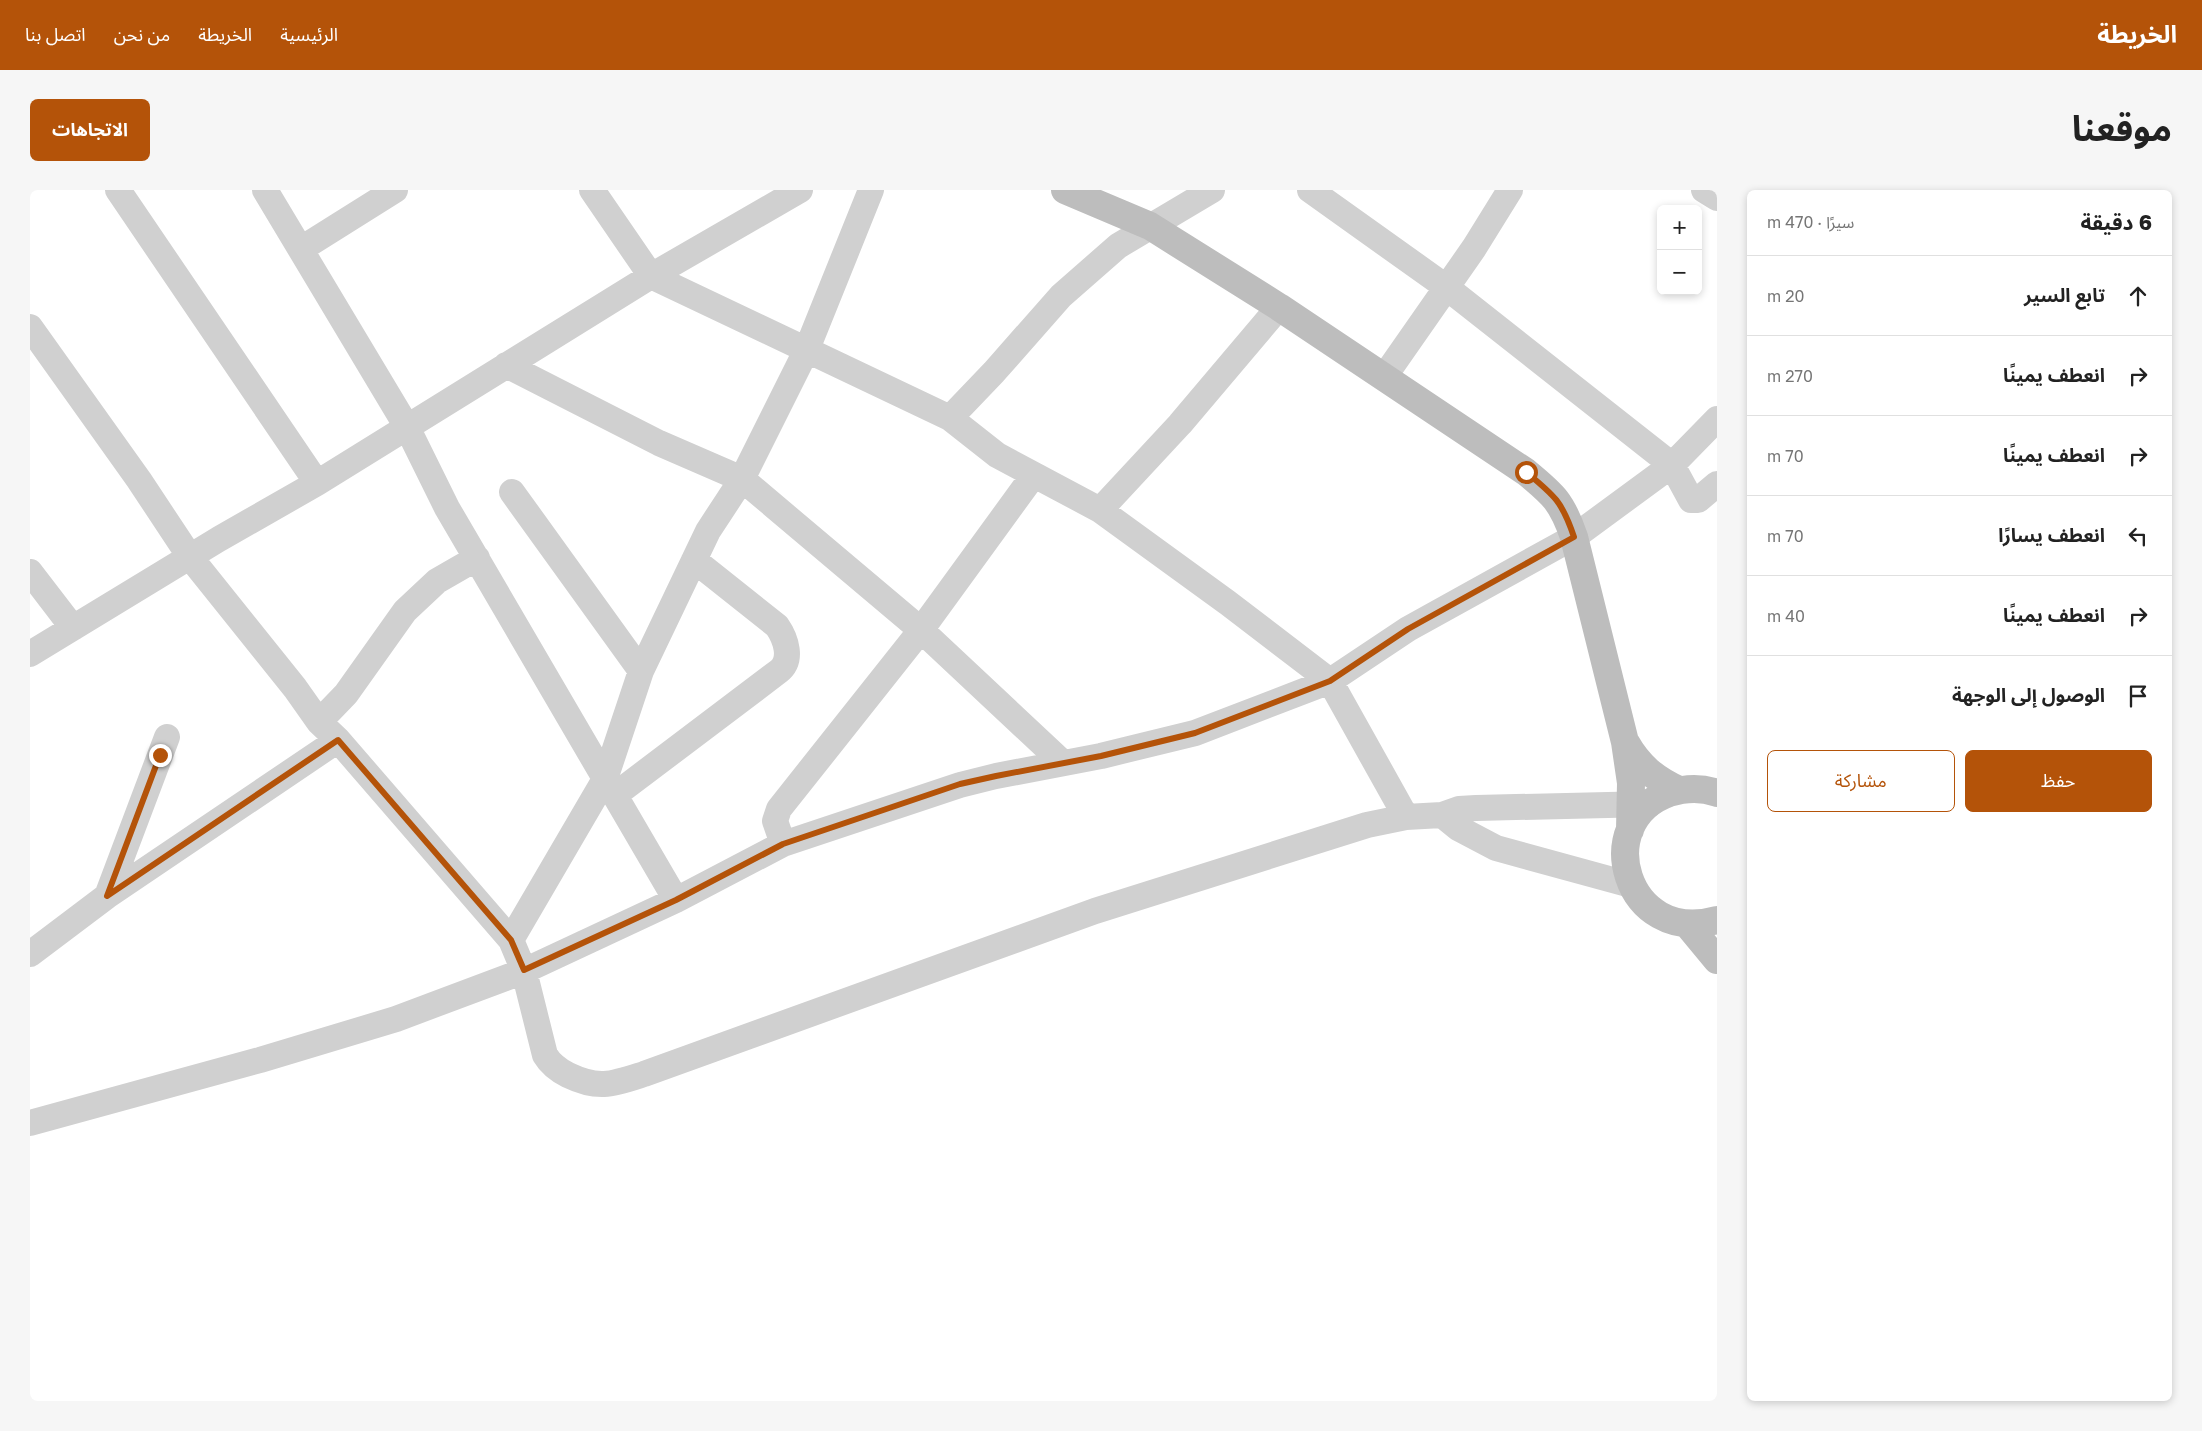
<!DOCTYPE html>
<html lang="ar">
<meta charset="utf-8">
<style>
:root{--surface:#fff;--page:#f6f6f6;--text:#222;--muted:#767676;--line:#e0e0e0;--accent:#b45309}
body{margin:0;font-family:"Golos Text","Noto Sans Arabic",sans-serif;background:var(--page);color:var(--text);direction:rtl}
.controls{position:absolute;right:15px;top:15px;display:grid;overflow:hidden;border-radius:8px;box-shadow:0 2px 8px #0003}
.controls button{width:45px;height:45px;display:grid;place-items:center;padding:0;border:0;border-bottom:1px solid var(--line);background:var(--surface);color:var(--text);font:25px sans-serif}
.stop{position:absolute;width:15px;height:15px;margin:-11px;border:4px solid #b45309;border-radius:50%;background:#fff}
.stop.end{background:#b45309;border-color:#fff;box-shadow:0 1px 5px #0008}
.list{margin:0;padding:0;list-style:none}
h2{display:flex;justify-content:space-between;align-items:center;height:65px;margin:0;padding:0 20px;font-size:21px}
h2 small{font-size:16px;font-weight:400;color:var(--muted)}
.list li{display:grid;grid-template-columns:32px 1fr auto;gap:15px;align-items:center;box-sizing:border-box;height:80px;padding:0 20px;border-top:1px solid var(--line)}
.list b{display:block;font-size:19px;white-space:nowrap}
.list em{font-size:16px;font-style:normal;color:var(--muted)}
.actions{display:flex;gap:10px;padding:15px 20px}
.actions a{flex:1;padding:11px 0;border:1px solid var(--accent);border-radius:8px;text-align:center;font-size:18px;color:var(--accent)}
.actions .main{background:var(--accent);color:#fff}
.icon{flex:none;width:28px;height:28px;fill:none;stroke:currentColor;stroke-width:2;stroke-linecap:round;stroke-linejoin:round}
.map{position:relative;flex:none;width:1687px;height:1211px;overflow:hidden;direction:ltr;border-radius:8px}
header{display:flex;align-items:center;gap:30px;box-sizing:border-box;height:70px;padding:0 25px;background:var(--accent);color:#fff}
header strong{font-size:24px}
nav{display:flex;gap:28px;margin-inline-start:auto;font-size:18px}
.intro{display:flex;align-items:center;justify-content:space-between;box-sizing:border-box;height:120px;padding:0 30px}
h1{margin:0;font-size:35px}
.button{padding:12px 22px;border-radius:8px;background:var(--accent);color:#fff;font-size:18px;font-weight:700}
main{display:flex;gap:30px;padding:0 30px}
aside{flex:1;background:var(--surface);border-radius:8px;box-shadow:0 2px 8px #0003}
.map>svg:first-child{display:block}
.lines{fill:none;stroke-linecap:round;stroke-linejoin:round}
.street{stroke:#d0d0d0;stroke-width:26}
.secondary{stroke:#bdbdbd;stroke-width:28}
.route{stroke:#b45309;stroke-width:6}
</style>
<header>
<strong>الخريطة</strong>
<nav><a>الرئيسية</a><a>الخريطة</a><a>من نحن</a><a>اتصل بنا</a></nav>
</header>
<div class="intro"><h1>موقعنا</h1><a class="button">الاتجاهات</a></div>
<main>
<aside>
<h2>6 دقيقة<small>سيرًا · 470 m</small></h2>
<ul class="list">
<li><svg class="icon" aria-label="ahead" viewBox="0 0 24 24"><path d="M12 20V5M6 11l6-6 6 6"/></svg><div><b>تابع السير</b></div><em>20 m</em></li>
<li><svg class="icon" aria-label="right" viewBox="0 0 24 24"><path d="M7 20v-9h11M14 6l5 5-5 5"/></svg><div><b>انعطف يمينًا</b></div><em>270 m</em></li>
<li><svg class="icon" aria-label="right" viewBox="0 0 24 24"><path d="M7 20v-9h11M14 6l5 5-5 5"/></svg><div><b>انعطف يمينًا</b></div><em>70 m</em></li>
<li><svg class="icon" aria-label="left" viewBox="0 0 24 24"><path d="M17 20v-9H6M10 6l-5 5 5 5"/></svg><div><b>انعطف يسارًا</b></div><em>70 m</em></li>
<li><svg class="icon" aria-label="right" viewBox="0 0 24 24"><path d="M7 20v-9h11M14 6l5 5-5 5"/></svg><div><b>انعطف يمينًا</b></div><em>40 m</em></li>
<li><svg class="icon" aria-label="arrive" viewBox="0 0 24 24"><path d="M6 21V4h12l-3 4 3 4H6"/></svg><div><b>الوصول إلى الوجهة</b></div></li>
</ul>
<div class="actions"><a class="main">حفظ</a><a>مشاركة</a></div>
</aside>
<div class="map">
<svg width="1687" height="1211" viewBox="0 0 1687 1211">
<rect width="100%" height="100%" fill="#fff"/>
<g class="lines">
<path class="street" d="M88,0L287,293
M235,0L377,237L417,318L646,710
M562,0L621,86L920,228L967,265L1070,320L1198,413L1300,491L1376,627
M1280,0L1416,97L1642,275L1661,310H1668L1687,294
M1674,0L1687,8
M271,59L365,0
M0,137L109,290L160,367L265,498L289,532L308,550L481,750L494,781L515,865C521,875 528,880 538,885C569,900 583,894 614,884L1065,721L1337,635L1376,627L1412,625L1429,619L1446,618L1620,614
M476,175L629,253L712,289L891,440L1033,573
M1354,187L1444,58L1480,0
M920,228L964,182L1031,106L1088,56L1182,0
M482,302L611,481
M1070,320L1150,234L1249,117
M0,382L43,438
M0,464L189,349L287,293L621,86L770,0
M289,532L316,504L375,421L407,391L447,368
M585,605L749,481C763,470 756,449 747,436L664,370
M1412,625L1428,638L1466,658L1601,695
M753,654L745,631L749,619L891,440L1003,286
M77,706L137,547
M481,750L575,589L611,481L678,341L712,289L777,159L841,0
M0,764L77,706L308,550
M0,933L230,870L366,829L494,781L646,710L753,654L930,595L966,586L1071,566L1165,543L1300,491L1378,439L1544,347L1642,275L1687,229"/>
<path class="secondary" d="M1035,0L1120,36L1249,117L1496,282C1524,305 1532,312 1544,347L1595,552L1601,593L1600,640
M1596,553C1609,576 1625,589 1649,600
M1687,603C1671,597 1655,598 1639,603C1560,631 1595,756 1687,730
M1658,735L1687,770"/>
</g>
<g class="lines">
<path class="route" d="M130,565L77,706L308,550L481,750L494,780L646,710L753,654L930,594L966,586L1071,566L1165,543L1300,491L1378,439L1544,347C1532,311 1524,305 1496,282"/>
</g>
</svg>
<div class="controls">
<button>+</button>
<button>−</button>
</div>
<div class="stop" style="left:1496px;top:282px"></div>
<div class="stop end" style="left:130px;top:565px"></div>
</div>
</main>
